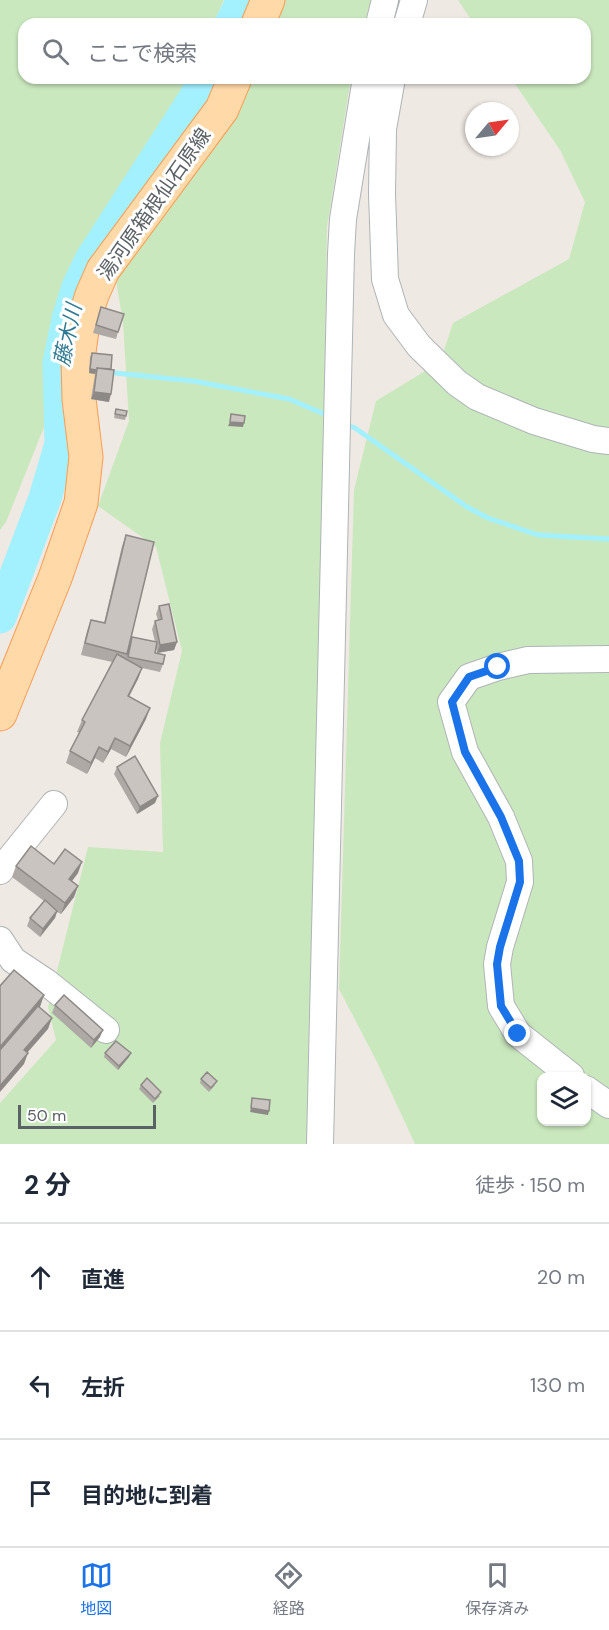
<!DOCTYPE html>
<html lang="ja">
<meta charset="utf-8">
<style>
:root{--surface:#fff;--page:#f2f2f3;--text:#1f2937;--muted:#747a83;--line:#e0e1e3;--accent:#1a73e8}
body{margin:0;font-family:"DM Sans","Noto Sans JP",sans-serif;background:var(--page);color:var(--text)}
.controls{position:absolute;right:18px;bottom:18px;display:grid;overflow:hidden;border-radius:12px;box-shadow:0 2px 4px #0004}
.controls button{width:54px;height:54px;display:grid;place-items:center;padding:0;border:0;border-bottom:2px solid var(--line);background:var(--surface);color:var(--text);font:30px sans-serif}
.compass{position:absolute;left:465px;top:102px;width:54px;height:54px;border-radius:50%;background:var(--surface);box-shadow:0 2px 4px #0004;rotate:61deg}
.scale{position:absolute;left:18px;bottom:15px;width:138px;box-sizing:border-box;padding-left:6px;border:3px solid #5b6265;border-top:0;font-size:16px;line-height:21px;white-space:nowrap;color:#5b6265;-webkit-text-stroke:4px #fff;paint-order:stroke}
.stop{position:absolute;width:18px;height:18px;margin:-14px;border:4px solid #1a73e8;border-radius:50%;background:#fff}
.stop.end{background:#1a73e8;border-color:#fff;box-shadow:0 2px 6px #0008}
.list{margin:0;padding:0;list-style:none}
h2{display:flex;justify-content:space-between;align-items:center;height:78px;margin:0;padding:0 24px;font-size:26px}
h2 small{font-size:20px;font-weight:400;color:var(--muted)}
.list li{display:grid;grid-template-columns:39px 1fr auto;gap:18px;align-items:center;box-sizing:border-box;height:108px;padding:0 24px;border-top:2px solid var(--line)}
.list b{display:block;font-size:22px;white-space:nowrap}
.list em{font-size:20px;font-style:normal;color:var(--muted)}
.icon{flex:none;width:33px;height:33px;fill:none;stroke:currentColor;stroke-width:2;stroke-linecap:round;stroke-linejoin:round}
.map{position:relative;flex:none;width:609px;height:1144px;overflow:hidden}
.search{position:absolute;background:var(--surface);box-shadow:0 2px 4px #0004;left:18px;right:18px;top:18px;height:66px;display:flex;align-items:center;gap:15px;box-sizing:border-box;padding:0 21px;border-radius:18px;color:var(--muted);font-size:22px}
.sheet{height:402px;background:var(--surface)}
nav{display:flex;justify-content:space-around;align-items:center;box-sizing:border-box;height:84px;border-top:2px solid var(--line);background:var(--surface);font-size:16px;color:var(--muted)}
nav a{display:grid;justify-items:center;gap:3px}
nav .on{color:var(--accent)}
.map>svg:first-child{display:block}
.green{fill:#cae8be;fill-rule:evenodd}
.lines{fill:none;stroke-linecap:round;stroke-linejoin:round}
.stream{stroke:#a3f0ff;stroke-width:5}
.river{stroke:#a3f0ff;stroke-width:33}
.minor-casing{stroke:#afb4b7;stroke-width:28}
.major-casing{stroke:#f99c52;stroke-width:35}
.minor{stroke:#fff;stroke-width:26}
.major{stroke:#ffd9a8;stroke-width:33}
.wall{fill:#aea9a5}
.shaded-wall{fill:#8d8986}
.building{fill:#cac4c0;stroke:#8d8986;stroke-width:1.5}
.route{stroke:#1a73e8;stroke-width:8}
.labels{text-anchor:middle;stroke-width:6;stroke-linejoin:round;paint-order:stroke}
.street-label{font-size:20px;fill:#5b6265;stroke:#fff}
.water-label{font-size:21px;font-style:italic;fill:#317b92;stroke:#fff}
</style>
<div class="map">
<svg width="609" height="1144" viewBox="0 0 609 1144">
<rect width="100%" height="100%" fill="#efe9e3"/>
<path class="green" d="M0,0H224L213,24H24V78H189L182,93L83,257L71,286L54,356L48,417L6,522L0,530Z
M280,0H371L364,24H270Z
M458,0H609V1144H415L377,1062L339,989L354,490L376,401L440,362L453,323L569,259L585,202L560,150L511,78H585V24H474ZM542,1076H586V1122H542Z
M246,78H351L327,227L312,1144H0V1103L56,1040L48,1007L88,847L163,852L160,743L182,651L156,547L98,506L129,421L123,322L115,275Z"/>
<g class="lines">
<path class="stream" d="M115,373L193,381L289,399L329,416
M345,424L355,428L467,507L488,518L538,535L609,539"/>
<path class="river" d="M231,24L243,0
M0,617L45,498L61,444L59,363L68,319L78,287L91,260L195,98L204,78"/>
<g class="minor-casing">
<path id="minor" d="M379,24L385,0
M407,24L414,0
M392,78L383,129L382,194L385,279L396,315L419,346L457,383L477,397L534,421L593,439L609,441
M0,871L54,804
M0,940L13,960L46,982L106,1030
M571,1076L518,1034L501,1006L497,964L500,947L520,882L519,861L501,817L465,752L451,702L469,677L498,667L528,660L609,659
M586,1089L609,1105
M320,1144L341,254L343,219L366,78"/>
</g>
<g class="major-casing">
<path id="major" d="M258,24L268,0
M0,714L55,578L81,503L86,457L79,399L78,359L83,323L92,295L103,270L222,109L235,78"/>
</g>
<use href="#minor" class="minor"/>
<use href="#major" class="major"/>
</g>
<path class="wall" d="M101,307L118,332L116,339L93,333Z
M92,353L109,402L91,399L95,374L89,373L90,357Z
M116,409L126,416L125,420L114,418Z
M126,535L130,642H155L152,629L155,621L158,620L156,614L159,606L177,642L174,650L157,653L156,648L155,653L163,664L160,672L142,668L138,679L129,697L146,719L126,757L111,749L103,763L95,758L87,774L66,763L70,751L80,733L77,732L82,720L112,662L81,655L87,631L91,620L104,623L122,546Z
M117,767L155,803L137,814L114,774Z
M54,864L78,873L72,881L78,886L74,897L61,914L57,912L55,918L40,937L27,926L30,918L44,901L12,877L16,866Z
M55,1005L100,1037L91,1048L52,1013Z
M105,1053L129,1057L118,1070L104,1057Z
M201,1079L215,1085L209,1092L200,1083Z
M141,1085L160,1096L153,1103L139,1089Z"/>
<path class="shaded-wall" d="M90,369L96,370L95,374L89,373Z
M94,392L111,394L109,402L91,399Z
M230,422L244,423L243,427L228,426Z
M177,642L174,650L157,653L160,645Z
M142,668L138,679L123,707L128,696Z
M150,708L146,719L126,757L130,746Z
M115,738L111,749L103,763L108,752Z
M99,747L95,758L87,774L91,763Z
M158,796L155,803L137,814L140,807Z
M82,862L78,873L65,890L69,879Z
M78,886L74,897L61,914L65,903Z
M57,911L55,918L40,937L43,929Z
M44,995L40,1007L0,1054V1047Z
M52,1018L48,1029L20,1061L24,1050Z
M103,1030L100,1037L91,1048L94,1040Z
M28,1053L24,1064L0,1092V1086Z
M131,1053L129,1057L118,1070L119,1066Z
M251,1108L269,1111L268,1115L250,1112Z"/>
<path class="building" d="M101,307L124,314L118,332L96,325Z
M92,353L112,355L111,369L97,368V370L90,369Z
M97,368L114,370L111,394L94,392Z
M116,409L127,411L126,416L115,414Z
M231,414L245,416L244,423L230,422Z
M126,535L154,542L127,654L85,643L91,620L105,623Z
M169,604L177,642L160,645L155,621L162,619L159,606Z
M132,637L157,642L155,653L165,655L163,664L128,657Z
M117,654L142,668L128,696L150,708L130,746L115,738L108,752L99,747L91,763L70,751L85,722L82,720Z
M135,756L158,796L140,807L117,767Z
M31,846L54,864L65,849L82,862L69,879L78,886L65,903L16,866Z
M45,900L57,911L43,929L30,918Z
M14,970L44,995L0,1047V986Z
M64,995L103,1030L94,1040L55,1005Z
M38,1006L52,1018L24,1050L28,1053L0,1086V1050Z
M116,1041L131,1053L119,1066L105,1053Z
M207,1072L217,1081L211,1088L201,1079Z
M147,1078L161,1092L155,1099L141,1085Z
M252,1098L270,1100L269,1111L251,1108Z"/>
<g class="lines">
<path class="route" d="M498,667L469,677L452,702L465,752L501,817L519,861L520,882L500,947L497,964L501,1006L518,1034"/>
</g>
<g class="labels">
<g class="street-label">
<text transform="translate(154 204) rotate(-55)" y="7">湯河原箱根仙石原線</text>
</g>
<g class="water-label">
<text transform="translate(68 335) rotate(-78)" y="7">藤木川</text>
</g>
</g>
</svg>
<div class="controls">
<button><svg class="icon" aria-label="layers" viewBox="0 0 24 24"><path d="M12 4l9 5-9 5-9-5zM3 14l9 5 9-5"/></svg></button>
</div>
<svg class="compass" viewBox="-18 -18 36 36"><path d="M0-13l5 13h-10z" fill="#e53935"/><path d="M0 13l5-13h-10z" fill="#747a83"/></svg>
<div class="scale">50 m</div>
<div class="stop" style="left:498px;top:667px"></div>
<div class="stop end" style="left:518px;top:1034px"></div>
<div class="search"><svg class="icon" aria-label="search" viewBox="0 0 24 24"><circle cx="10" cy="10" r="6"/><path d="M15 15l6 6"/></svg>ここで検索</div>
</div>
<section class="sheet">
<h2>2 分<small>徒歩 · 150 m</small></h2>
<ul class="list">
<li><svg class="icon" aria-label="ahead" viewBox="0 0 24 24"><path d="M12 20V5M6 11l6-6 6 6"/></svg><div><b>直進</b></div><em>20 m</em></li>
<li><svg class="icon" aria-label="left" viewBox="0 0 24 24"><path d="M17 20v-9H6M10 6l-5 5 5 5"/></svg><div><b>左折</b></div><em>130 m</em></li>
<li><svg class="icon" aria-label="arrive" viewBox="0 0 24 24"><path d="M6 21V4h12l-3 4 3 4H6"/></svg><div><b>目的地に到着</b></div></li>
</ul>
</section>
<nav>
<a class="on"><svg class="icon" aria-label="map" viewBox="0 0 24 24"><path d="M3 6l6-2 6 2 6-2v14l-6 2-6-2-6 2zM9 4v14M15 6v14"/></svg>地図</a>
<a><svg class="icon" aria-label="directions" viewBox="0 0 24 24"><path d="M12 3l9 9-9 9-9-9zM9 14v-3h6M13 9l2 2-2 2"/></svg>経路</a>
<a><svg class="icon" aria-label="saved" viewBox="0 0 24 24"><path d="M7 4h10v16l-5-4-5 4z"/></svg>保存済み</a>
</nav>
